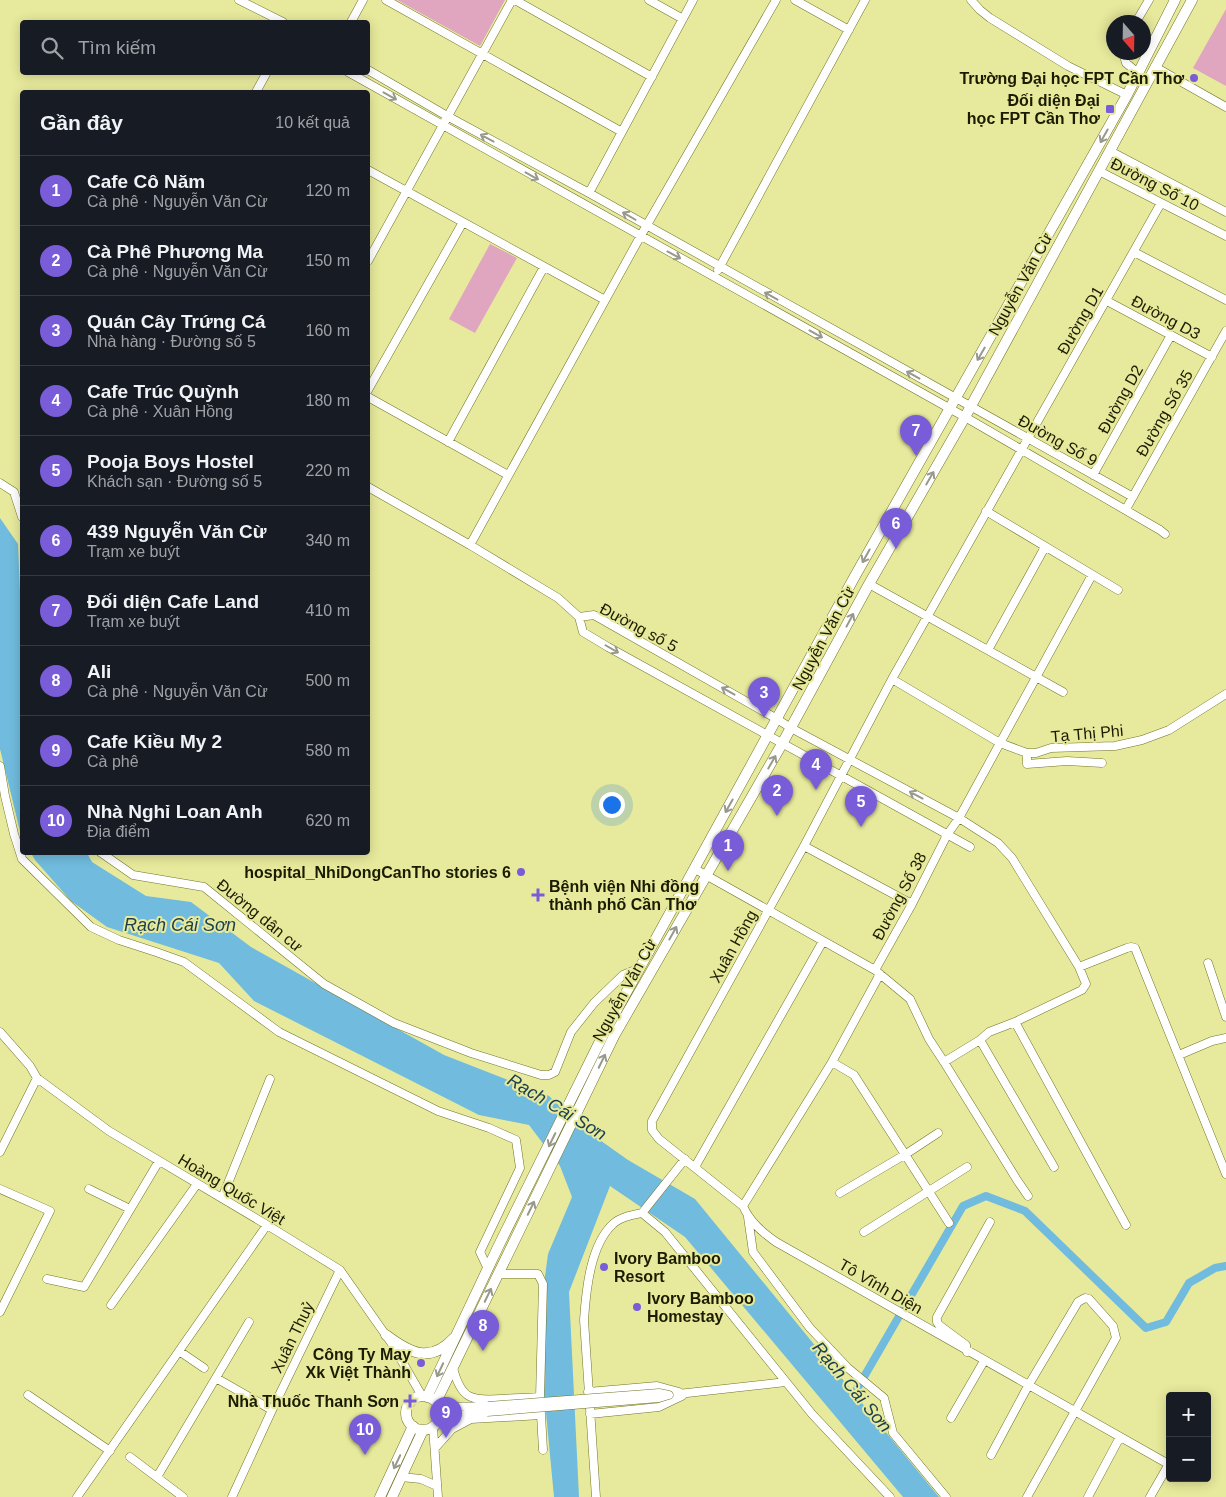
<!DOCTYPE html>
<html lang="vi">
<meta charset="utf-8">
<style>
:root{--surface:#171b24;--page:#20242c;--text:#f1f3f6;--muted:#9ea1a6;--line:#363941;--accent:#795dd8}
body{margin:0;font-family:Arial,sans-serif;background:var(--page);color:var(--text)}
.controls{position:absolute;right:15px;bottom:15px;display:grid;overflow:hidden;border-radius:5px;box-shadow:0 2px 12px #0003}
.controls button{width:45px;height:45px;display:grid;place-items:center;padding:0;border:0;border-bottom:1px solid var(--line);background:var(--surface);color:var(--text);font:25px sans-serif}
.compass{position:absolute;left:1106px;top:15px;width:45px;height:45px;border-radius:50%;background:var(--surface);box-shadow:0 2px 12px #0003;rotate:160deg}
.you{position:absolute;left:611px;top:804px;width:18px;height:18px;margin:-12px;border:4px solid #fff;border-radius:50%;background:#1a73e8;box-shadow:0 0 0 8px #1a73e833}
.badge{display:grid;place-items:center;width:32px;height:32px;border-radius:50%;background:var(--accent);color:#fff;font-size:16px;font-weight:700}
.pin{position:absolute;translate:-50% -41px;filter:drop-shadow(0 1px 2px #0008)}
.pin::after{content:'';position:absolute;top:26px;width:18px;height:15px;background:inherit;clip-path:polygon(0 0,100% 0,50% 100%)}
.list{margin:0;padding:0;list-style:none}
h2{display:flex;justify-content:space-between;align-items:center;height:65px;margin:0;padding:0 20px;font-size:21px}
h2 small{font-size:16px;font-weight:400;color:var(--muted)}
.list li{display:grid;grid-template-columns:32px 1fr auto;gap:15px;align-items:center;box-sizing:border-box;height:70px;padding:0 20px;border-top:1px solid var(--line)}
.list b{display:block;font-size:19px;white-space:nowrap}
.list p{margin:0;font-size:16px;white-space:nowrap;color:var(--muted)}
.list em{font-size:16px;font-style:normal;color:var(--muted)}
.icon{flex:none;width:28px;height:28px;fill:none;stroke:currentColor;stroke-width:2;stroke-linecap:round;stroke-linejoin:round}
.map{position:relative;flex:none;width:1226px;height:1497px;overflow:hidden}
.search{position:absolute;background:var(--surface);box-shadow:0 2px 12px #0003;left:20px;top:20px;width:350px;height:55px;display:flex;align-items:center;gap:12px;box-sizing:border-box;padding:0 18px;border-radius:5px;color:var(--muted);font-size:19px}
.panel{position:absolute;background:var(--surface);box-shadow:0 2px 12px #0003;left:20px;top:90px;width:350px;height:765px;border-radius:5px}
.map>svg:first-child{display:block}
.green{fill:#e0a6c0}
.water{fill:#70bbde}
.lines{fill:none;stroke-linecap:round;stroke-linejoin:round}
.canal{stroke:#70bbde;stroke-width:8}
.minor-casing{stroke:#737427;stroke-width:9}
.major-casing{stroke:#737427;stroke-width:11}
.minor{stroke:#fff;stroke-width:8}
.major{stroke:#fff;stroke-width:10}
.minor-bridge-casing{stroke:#737427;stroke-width:9;stroke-linecap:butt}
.minor-bridge{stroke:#fff;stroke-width:8}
.oneway{stroke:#98988c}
.poi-dot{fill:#795dd8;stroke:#e7ea9c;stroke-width:2}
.labels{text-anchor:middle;stroke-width:4;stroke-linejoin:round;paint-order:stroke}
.poi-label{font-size:16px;font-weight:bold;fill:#1b1b00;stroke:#e7ea9c;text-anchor:end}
.street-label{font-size:16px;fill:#1b1b00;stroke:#e7ea9c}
.water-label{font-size:18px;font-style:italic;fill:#1c3e4e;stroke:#e7ea9c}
</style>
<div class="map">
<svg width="1226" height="1497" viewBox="0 0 1226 1497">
<rect width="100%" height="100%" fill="#e7ea9c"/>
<path class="green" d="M397,0H505L480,46Z
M1226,9V86L1193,68Z
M490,244L517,258L475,333L449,319Z"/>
<path class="water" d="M0,518L18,544L22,639V836L20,831L0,749Z
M31,853H87L92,862L146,896L191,902L251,947L444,1055L549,1096L580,1126L628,1160L695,1199L939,1497H903L685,1237L610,1186L569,1292L579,1497H554L538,1329L548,1254L572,1197L560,1166L529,1125L479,1115L254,1001L219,963L107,927L71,901L35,860Z"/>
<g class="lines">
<path class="canal" d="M854,1394L963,1206L986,1196L1025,1211L1146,1328L1166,1322L1189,1283L1215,1268L1226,1266"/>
<g class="minor-casing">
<path id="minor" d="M239,0L283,22
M386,0L622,132
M515,0L652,77
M649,0L683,19
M795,0L849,30
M971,0L980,10L990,18L1068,66L1127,95
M351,22L363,0
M1136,22L1149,0
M1123,52L1126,63L1138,73
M1155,67L1226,107
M368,70L447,116L589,193L1133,497
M348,72L965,417L1160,530L1165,534
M256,92L267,72
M1110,151L1226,212
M368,170L605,300
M1099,171L1226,236
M589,193L693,0
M1161,203L892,679L804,846L652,1121V1130L659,1139L743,1206C750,1222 762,1232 776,1242L1170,1465
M1134,252L1226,300
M368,261L512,0
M718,270L865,0
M1107,301L1212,357
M368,390L463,222
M368,397L508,475
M448,442L544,267
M1093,475L1171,335
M0,483L14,492L22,517
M368,487L470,545L558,598L579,617
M1126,509L1226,331
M986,511L1118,590
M470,545L640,237L776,0
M869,584L1063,692
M579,617L594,615L777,719L791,728L959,818L998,843L1012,858L1079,967L1127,948L1131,947L1135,948L1226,1174
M579,617L583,632L608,647L970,847
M988,650L1045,547
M892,679L1000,743L1027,753H1036L1051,748L1115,746L1142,740L1169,730L1226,694
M1027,753V764L1067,761L1102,763
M0,766L5,796L14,834L22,859L91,927L119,940L156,952L184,962L279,1032L438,1111L489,1128L516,1140L520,1168L480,1252L488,1269
M804,846L912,904
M100,852L133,875L204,887L324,984L394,1023L471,1053L541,1075H549L555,1072L571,1032L594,1003L623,975L640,968
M695,869L875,970L910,999L929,1039L944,1062
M1208,963L1226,1017
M875,970L912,904L947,835L959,818L1092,575
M1015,1022L1126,1225
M0,1032L30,1066L37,1078L109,1131L267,1225L340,1270L392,1344L422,1396
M980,1040L1054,1167
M1179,1055L1212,1041L1226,1038
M832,1062L880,974
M0,1152L37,1078
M695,1167L823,941
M0,1189L50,1211L0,1312
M89,1189L130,1209
M840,1193L906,1154L938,1133
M1028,1196L1017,1180L944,1062L980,1040L989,1032L1015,1022L1082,990L1086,984L1079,967
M222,1198L270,1079
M743,1206L832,1062L854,1075L949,1223
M642,1213L685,1159
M748,1217L753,1252L810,1328L848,1368L884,1398L893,1433L946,1497
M864,1232L967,1167
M499,1274H538L543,1284L540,1397L543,1450
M47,1279L84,1287L159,1161
M111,1305L197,1184
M179,1351L204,1368
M967,1352L966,1345L939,1325L937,1322V1317L990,1222
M453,1368C461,1399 471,1401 501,1399C514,1398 527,1398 540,1397
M216,1378L272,1410
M588,1392L657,1386L679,1392
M28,1395L110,1451
M669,1395L786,1382
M439,1407L488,1406
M590,1414L659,1407L682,1396
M439,1418L487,1412
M951,1418L984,1361
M433,1427L438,1497
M435,1448L452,1429L471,1419L541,1415
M991,1455L1028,1386L1078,1302L1085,1298L1089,1299L1113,1326L1116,1338L1027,1497
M130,1457L183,1497
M157,1477L249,1322
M401,1477L421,1479L437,1486
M77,1497L267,1225
M232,1497L272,1410L340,1270
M596,1497L584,1320C586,1291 590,1245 613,1224C620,1217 632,1215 642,1213L665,1232L812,1414L890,1497
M1088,1497L1120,1437
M1150,1497L1169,1464"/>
</g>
<g class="major-casing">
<path id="major" d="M386,1335C410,1353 430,1364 454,1338
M406 1413a17 17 0 1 1 34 0a17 17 0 1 1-34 0Z
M427,1397L498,1247L604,1033L855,576L1127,95L1175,0
M436,1402L614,1036L782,744L869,584L965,417L1192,0
M380,1497L413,1426
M392,1497L423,1430"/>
</g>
<use href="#minor" class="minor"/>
<use href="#major" class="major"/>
<g class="minor-bridge-casing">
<path id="minor-bridge" d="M487,1412L659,1398L669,1395L659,1393L488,1406"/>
</g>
<use href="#minor-bridge" class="minor-bridge"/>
</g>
<defs><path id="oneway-shaft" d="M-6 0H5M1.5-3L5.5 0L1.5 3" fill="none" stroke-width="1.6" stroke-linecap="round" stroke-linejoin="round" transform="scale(1.25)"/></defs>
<g class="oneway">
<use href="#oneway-shaft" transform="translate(390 96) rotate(29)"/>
<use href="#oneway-shaft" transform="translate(1104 136) rotate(119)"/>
<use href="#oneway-shaft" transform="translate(487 138) rotate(-152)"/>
<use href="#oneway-shaft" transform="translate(532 176) rotate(29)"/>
<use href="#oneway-shaft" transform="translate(629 216) rotate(-150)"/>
<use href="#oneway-shaft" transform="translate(674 255) rotate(28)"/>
<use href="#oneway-shaft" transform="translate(771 296) rotate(-151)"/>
<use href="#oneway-shaft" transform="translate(816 334) rotate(29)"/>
<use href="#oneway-shaft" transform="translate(981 354) rotate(120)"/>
<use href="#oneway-shaft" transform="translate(913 375) rotate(-151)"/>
<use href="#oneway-shaft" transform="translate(930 478) rotate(-60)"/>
<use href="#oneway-shaft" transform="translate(866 556) rotate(119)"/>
<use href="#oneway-shaft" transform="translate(850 620) rotate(-62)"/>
<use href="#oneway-shaft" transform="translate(612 649) rotate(30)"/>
<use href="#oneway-shaft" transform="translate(728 691) rotate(-151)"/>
<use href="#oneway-shaft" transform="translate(772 762) rotate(-60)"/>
<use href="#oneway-shaft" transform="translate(916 795) rotate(-152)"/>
<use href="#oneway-shaft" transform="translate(729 806) rotate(119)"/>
<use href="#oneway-shaft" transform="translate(673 933) rotate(-61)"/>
<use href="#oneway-shaft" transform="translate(602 1061) rotate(-64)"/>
<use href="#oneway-shaft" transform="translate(552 1140) rotate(116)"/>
<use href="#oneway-shaft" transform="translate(531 1208) rotate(-64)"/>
<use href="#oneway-shaft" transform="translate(488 1295) rotate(-64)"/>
<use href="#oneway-shaft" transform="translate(440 1370) rotate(115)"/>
<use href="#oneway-shaft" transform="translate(397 1462) rotate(115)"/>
</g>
<g class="poi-dot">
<circle cx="1194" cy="78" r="5"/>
<rect x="1105" y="104" width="10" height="10" rx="2.5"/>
<circle cx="521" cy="872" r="5"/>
<path d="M535.5 887.5h5v5h5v5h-5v5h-5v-5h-5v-5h5z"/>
<circle cx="604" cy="1267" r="5"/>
<circle cx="637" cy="1307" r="5"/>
<circle cx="421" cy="1363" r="5"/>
<path d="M407.5 1393.5h5v5h5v5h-5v5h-5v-5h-5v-5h5z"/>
</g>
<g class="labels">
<g class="poi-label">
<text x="1184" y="84">Trường Đại học FPT Cần Thơ</text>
<text x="1100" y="106">Đối diện Đại<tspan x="1100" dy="18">học FPT Cần Thơ</tspan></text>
<text x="511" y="878">hospital_NhiDongCanTho stories 6</text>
<text x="549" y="892" text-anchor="start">Bệnh viện Nhi đồng<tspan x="549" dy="18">thành phố Cần Thơ</tspan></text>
<text x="614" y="1264" text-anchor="start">Ivory Bamboo<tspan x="614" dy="18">Resort</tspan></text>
<text x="647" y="1304" text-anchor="start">Ivory Bamboo<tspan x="647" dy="18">Homestay</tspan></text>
<text x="411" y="1360">Công Ty May<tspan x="411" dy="18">Xk Việt Thành</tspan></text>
<text x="399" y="1407">Nhà Thuốc Thanh Sơn</text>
</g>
<g class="street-label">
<text transform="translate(1155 184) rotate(27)" y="6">Đường Số 10</text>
<text transform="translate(1020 284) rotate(-61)" y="6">Nguyễn Văn Cừ</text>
<text transform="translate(1166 317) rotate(28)" y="6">Đường D3</text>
<text transform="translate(1080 320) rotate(-60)" y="6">Đường D1</text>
<text transform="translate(1120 399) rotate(-61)" y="6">Đường D2</text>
<text transform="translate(1164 413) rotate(-60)" y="6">Đường Số 35</text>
<text transform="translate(1058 440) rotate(29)" y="6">Đường Số 9</text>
<text transform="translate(639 627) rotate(28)" y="6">Đường số 5</text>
<text transform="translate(823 638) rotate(-62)" y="6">Nguyễn Văn Cừ</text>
<text transform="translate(1087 733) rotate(-5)" y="6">Tạ Thị Phi</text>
<text transform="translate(899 896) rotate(-62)" y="6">Đường Số 38</text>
<text transform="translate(260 915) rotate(39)" y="6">Đường dân cư</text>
<text transform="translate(733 946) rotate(-61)" y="6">Xuân Hồng</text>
<text transform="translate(624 990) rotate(-61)" y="6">Nguyễn Văn Cừ</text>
<text transform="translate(232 1189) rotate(31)" y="6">Hoàng Quốc Việt</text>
<text transform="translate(881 1286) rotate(30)" y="6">Tô Vĩnh Diện</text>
<text transform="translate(292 1337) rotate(-64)" y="6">Xuân Thuỷ</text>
</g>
<g class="water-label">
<text x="180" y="931">Rạch Cái Sơn</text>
<text transform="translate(557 1107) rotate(31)" y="6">Rạch Cái Sơn</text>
<text transform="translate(852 1387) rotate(50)" y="6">Rạch Cái Sơn</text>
</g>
</g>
</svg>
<div class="controls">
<button>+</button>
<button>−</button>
</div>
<svg class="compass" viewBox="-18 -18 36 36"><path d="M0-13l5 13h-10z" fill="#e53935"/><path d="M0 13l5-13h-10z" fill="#9ea1a6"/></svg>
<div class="you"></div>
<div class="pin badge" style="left:728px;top:871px">1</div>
<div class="pin badge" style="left:777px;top:816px">2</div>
<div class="pin badge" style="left:764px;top:718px">3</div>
<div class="pin badge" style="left:816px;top:790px">4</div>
<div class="pin badge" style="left:861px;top:827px">5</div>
<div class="pin badge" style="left:896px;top:549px">6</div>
<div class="pin badge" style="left:916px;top:456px">7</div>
<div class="pin badge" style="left:483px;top:1351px">8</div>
<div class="pin badge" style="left:446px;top:1438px">9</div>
<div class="pin badge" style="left:365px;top:1455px">10</div>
<div class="search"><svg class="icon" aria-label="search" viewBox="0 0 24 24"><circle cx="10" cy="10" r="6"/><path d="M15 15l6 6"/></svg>Tìm kiếm</div>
<section class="panel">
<h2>Gần đây<small>10 kết quả</small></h2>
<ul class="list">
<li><span class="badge">1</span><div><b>Cafe Cô Năm</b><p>Cà phê · Nguyễn Văn Cừ</p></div><em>120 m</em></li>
<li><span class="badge">2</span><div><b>Cà Phê Phương Ma</b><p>Cà phê · Nguyễn Văn Cừ</p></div><em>150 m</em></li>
<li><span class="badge">3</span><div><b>Quán Cây Trứng Cá</b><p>Nhà hàng · Đường số 5</p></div><em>160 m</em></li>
<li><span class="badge">4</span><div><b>Cafe Trúc Quỳnh</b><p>Cà phê · Xuân Hồng</p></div><em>180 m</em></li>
<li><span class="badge">5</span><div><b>Pooja Boys Hostel</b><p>Khách sạn · Đường số 5</p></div><em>220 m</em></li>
<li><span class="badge">6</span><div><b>439 Nguyễn Văn Cừ</b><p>Trạm xe buýt</p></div><em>340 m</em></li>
<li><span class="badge">7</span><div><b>Đối diện Cafe Land</b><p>Trạm xe buýt</p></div><em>410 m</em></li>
<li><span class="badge">8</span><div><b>Ali</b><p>Cà phê · Nguyễn Văn Cừ</p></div><em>500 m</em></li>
<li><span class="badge">9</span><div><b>Cafe Kiều My 2</b><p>Cà phê</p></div><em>580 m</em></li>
<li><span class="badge">10</span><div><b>Nhà Nghỉ Loan Anh</b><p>Địa điểm</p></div><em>620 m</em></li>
</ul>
</section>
</div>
